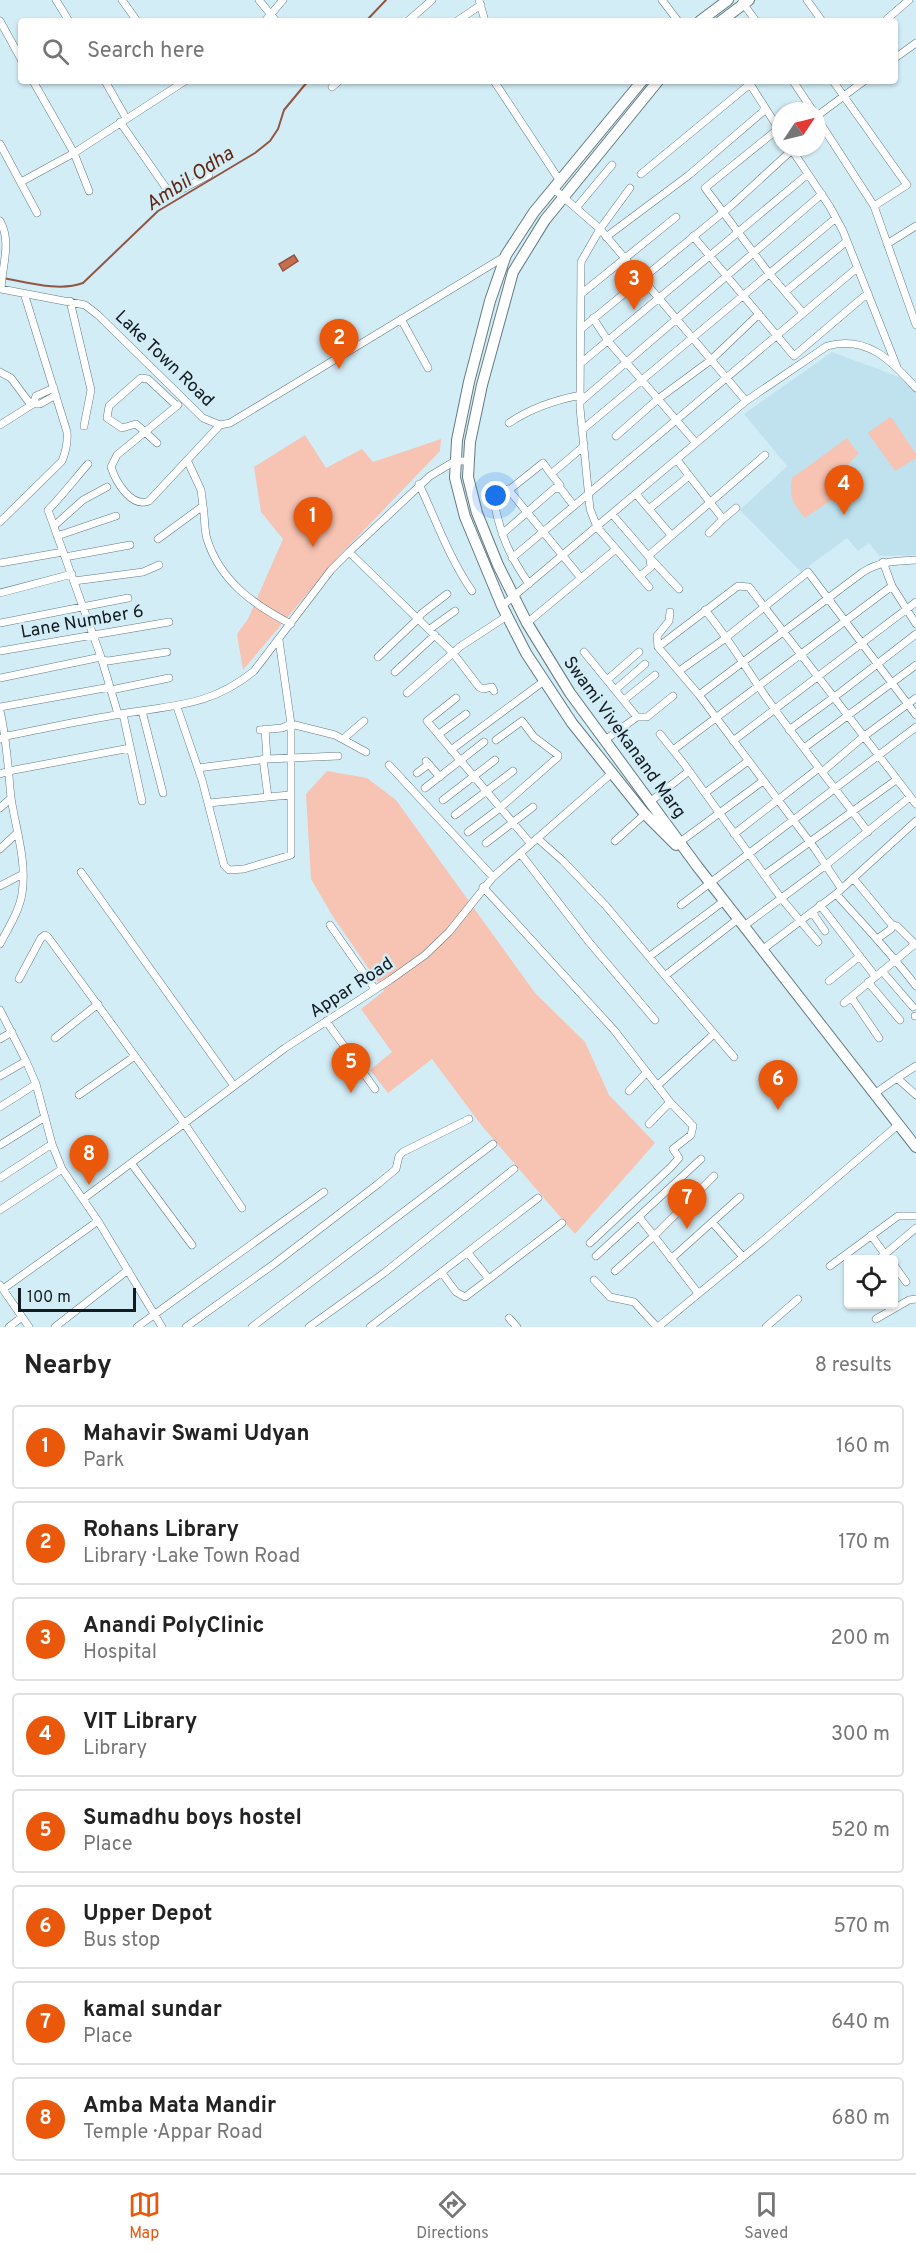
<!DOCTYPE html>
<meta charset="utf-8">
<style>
:root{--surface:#fff;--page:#f6f6f6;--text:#222;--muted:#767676;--line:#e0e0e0;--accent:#ea580c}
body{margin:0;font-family:Overpass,sans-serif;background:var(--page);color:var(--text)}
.controls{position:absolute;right:18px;bottom:18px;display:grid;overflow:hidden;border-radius:6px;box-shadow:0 2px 4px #0004}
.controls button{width:54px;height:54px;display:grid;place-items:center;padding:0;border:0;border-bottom:2px solid var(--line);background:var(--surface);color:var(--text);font:30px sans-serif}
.compass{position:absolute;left:772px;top:102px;width:54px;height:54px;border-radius:50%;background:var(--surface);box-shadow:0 2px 4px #0004;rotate:55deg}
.scale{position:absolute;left:18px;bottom:15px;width:118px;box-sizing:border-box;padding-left:6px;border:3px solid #131c20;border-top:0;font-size:16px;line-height:21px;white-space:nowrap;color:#131c20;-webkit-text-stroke:4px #d3edf7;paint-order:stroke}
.you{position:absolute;left:496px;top:496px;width:21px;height:21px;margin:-15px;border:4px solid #fff;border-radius:50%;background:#1a73e8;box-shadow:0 0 0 9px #1a73e833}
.badge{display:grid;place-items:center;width:39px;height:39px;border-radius:50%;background:var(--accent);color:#fff;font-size:20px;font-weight:700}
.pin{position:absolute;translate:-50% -50px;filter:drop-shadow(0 2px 3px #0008)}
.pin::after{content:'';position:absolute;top:32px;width:21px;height:18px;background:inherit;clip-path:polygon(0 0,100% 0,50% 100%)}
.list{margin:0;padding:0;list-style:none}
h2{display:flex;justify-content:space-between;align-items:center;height:78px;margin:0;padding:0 24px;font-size:26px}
h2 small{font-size:20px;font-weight:400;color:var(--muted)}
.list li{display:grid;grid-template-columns:39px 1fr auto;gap:18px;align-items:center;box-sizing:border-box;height:84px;margin:0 12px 12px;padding:0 12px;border:2px solid var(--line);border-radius:6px}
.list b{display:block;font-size:22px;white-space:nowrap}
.list p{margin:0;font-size:20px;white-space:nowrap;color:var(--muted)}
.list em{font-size:20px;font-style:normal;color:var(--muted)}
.icon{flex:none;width:33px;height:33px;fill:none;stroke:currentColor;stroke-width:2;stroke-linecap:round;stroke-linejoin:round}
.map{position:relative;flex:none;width:916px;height:1327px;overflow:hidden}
.search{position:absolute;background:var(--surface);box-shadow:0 2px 4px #0004;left:18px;right:18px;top:18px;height:66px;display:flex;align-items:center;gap:15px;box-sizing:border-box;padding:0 21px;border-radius:6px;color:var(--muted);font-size:22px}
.sheet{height:846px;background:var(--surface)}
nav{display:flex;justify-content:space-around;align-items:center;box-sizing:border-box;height:84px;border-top:2px solid var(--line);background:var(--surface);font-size:16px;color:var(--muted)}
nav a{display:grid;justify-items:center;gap:3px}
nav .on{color:var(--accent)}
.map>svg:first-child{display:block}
.built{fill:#bfe2ee}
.green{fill:#f7c3b2}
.water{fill:#c76e50;stroke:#915542;stroke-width:1.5}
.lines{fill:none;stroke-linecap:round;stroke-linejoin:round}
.stream{stroke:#915542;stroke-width:2}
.minor-casing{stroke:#637b83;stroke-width:8}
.secondary-casing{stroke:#637b83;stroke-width:12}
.minor{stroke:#fff;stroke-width:7}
.secondary{stroke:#fff;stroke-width:10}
.labels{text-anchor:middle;stroke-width:5;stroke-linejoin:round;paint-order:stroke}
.street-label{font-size:18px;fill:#131c20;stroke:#d3edf7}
.water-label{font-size:20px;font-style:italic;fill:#602611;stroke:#d3edf7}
</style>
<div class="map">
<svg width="916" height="1327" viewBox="0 0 916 1327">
<rect width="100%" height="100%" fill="#d3edf7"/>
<path class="built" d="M832,352L902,378L916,393V555L879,556L869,543L858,551L847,538L801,572L740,510L787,466L744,414Z"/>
<path class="green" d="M890,417L892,418L916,454V458L895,471L868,433Z
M305,435L326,468L362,449L373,462L441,439L440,451L339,556L243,670L237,634L248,619L283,539L261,512L254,467Z
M847,438L859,454C845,465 844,471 849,488L805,518C793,504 789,498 792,478Z
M327,771L367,778L396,800L535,993L585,1042L609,1095L655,1143L575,1234L482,1126L432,1059L388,1093L370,1070L392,1052L361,1009L384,991L332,915L311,879L306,794Z"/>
<path class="water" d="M294,255L298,261L283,271L279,264Z"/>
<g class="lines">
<path class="stream" d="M366,21L386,0
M3,278C27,282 59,292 83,283L158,211L255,153L270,141L278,129L284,110L308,81"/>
<g class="minor-casing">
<path id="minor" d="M56,0L69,21
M122,0L137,21
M259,0L276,21
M479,0L485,21
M662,0L678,21
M807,0L822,21
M742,2L756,21
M887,19L909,0
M0,21L21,59
M265,21L283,0
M408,21L432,0
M457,21L481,5
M895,58L916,43
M33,81L74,153L89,191
M105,81L126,118
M494,81L560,181
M793,81L813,111
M833,81L907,185L874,206
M332,87L339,81
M817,116L864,81
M817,118L874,206L916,325
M120,122L171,195L209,175
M778,129L705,188L768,272L803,313
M0,144L37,213
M790,147L830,207L843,231L897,367
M641,174L750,84L780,131
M21,182L74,153L185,81
M630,188L600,229L581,262L580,408L590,509L597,527L649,587
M554,189L600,229L746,401
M576,208L612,165
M0,221C12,242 2,266 1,289L85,305L98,315L203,418L220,425L230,423L278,394L504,257
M693,236L794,356L868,293
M606,237L689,175L766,109
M887,244L916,226
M785,292L847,241
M581,294L676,217
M70,301L91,390L84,426
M593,318L608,341L696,443
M401,319L428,368
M581,329L732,205L792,150
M581,363L808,174
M0,372L11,378L31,405
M580,402L822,194
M33,404L36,396L54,388
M177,406L148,379L141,378L109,406L107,418L122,428L136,424L145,432L117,455L111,467C116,482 131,508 149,501L220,425
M509,423C531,408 555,400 581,395
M0,425L33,404H40L56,395
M582,430L836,218
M616,436L658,399L711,360L759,314
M157,443L145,432L178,405
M677,460L723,519L709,533
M88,464C74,480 63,495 48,510L101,657L118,714
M551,474L560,485
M419,484C436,520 449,558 472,591
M508,489L581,578
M636,494L671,535
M203,506C205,517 204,529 207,539C220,581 254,605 291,624
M649,509L689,476
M612,514L650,558L651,567L640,576
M723,519L736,508
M0,522L62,461C66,451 68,443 67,432L24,293
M54,526L83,500L107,487
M502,534L555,488L561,489L574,506
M57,536L116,516
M158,539L203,506L201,490L188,462
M349,552L453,653L479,687L483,689L492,687L494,691
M648,556L765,455
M65,557L130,545
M512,558L857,268
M650,558L679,589
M883,562L892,586L916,624
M0,563L63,552
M74,581L143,572L159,565
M529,584C509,555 501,536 494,502L543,463L551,474L584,446
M0,593L72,574
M502,606L746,401L827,346C867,335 891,360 916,388
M705,610C729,639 747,670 768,700C800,745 835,788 868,832
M670,612L669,621L657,636L658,647L699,695
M0,623L128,598
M527,623L616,549
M430,629L455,611
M279,640L291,724L335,735L366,752
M658,647L738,586L749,587L916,804
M0,651L169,622
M584,652L637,717L605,740
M378,657L419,618L421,614L447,594
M102,660L108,661L167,652
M679,671L723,640L808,572L916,715
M395,672L435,635
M0,678L101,657
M607,680L639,652
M111,690L169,678
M615,690L645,664
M407,693L461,646L507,616
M456,698L427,721L531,844
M624,700L655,675
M0,707L110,687
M177,707L202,780L224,865L229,870L244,869L291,855V724L282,728L260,730
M0,711C7,740 8,769 11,798C16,830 27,861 22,894C19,912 8,928 0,944
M142,711L163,793
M123,714L142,801
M637,717H647L673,696
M265,729L267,759L338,756
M789,730L841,692L916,634
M439,734L466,714
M660,734L684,764L781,898L818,942
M0,739L6,736C42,729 79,721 115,715C169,705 209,708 254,671L331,570L349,552L430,476L455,461H469
M343,739L364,721
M733,741L916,602
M804,748L916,665
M451,750L544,681
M673,750L892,586
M263,759L268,797L290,795
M426,761L440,777
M389,765L493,877
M198,768L267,759
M822,772L863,737L916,698
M417,773L429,764
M0,774L9,771L130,748
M425,788L484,742
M705,793L748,761
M443,800L495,760
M651,801L689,771
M209,803L268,797
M0,808L11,798
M455,815L513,771
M468,832L500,808L558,757V755L534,737L522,721L496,740
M734,834L819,768
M537,838L563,861L606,906L734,1057
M615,841L645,814
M680,842L763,781
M486,843L533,807
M0,849L17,833
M520,853L589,942L655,1020
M81,872L234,1086
M764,875L896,780
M853,878L892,925L897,926L916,945
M0,886L23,874
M483,887L614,1030L670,1102L693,1126L691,1135L673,1149L679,1158L671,1167L590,1243
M841,888L815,849L699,695L863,572C880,561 896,561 916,560
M836,894C863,924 891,953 916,986
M681,905L916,727
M820,905L875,976
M812,912L825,931
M330,925L375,989
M744,926L826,865L910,797
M877,939L891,929L892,925
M762,950L836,894L916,821
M650,956L724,901
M882,971L913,1007
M666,975L738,919
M19,979L41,938L45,935L48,937L184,1123L242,1208
M829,981L860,956
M868,982L900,1020
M851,997L879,1038
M844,1003L915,944
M0,1010L26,1061L36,1084L52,1144L62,1169L98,1221L162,1327
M915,1016H916
M326,1021L375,1089
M55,1038L98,1004
M0,1039L12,1032
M0,1076L26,1061
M897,1078L916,1066
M657,1086L714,1034
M629,1091L646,1073
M874,1094L897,1078L916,1095
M79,1095L135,1056
M0,1107L36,1084
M649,1124L670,1102
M0,1145L45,1117
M131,1163L192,1245
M0,1178L52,1144
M83,1199L285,1048L390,980L425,955L449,932L493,877L612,773
M0,1210L62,1169
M712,1222L743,1257
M871,1235L889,1260
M468,1253L489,1279L562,1223
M596,1256L701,1159
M671,1259L740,1197
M878,1260L916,1228
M894,1265L906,1282
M830,1266L898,1216H916
M615,1271L654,1236L639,1217
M442,1273L456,1292L465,1297L489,1279
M594,1280L610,1297L634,1302L657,1327
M0,1285L29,1327
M3,1289L98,1221
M698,1293L654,1236L714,1176
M509,1318L517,1327
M876,1319L909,1300L916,1299
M9,1327L22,1317
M55,1327L128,1270
M137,1327L324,1192
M186,1327L274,1264L378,1184L396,1169L399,1156L403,1152L469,1119
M252,1327L493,1144
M309,1327L384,1273L514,1169
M370,1327L538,1198
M658,1327L765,1239L898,1125
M766,1327L798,1299"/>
</g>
<g class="secondary-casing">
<path id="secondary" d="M700,21L728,0
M721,21L749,0
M642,81L534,212L506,255L490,301L469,382L457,440L455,478L465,517L502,606L526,653L572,723L644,813L676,845
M658,81L545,220L513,272L482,385L470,442L468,477L477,513L498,565L527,623L570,693L697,866L916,1147"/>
</g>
<use href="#minor" class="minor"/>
<use href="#secondary" class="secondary"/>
</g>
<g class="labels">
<g class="street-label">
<text transform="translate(165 358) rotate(44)" y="6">Lake Town Road</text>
<text transform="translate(82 621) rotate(-10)" y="6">Lane Number 6</text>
<text transform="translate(625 737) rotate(54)" y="6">Swami Vivekanand Marg</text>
<text transform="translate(351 987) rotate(-33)" y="6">Appar Road</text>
</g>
<g class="water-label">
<text transform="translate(189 178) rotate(-33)" y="7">Ambil Odha</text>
</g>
</g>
</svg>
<div class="controls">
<button><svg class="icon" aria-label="locate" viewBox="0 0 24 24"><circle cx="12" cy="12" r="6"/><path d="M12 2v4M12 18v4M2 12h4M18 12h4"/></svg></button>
</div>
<svg class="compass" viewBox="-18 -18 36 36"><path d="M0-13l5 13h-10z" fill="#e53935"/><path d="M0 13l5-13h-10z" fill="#767676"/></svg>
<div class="scale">100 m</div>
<div class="you"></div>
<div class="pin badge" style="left:313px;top:547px">1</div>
<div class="pin badge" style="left:339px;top:369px">2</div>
<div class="pin badge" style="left:634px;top:310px">3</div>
<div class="pin badge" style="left:844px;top:515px">4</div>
<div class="pin badge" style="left:351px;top:1093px">5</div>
<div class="pin badge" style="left:778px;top:1110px">6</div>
<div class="pin badge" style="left:687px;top:1229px">7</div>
<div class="pin badge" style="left:89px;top:1185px">8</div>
<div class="search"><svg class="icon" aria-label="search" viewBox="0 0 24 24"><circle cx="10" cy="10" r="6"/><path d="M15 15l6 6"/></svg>Search here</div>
</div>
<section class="sheet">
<h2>Nearby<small>8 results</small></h2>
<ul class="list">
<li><span class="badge">1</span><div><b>Mahavir Swami Udyan</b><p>Park</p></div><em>160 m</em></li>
<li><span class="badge">2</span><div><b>Rohans Library</b><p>Library · Lake Town Road</p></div><em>170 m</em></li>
<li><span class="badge">3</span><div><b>Anandi PolyClinic</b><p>Hospital</p></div><em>200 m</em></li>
<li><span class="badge">4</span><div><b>VIT Library</b><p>Library</p></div><em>300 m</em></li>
<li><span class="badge">5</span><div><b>Sumadhu boys hostel</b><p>Place</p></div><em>520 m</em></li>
<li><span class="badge">6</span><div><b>Upper Depot</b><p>Bus stop</p></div><em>570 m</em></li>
<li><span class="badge">7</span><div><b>kamal sundar</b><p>Place</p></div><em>640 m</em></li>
<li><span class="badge">8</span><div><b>Amba Mata Mandir</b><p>Temple · Appar Road</p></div><em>680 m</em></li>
</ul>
</section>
<nav>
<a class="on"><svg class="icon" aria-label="map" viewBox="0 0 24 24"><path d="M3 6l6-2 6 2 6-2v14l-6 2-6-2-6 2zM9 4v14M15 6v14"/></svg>Map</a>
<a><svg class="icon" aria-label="directions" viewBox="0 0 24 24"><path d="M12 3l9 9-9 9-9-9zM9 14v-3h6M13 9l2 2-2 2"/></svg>Directions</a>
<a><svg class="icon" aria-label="saved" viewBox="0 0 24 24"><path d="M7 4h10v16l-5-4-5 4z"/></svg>Saved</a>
</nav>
